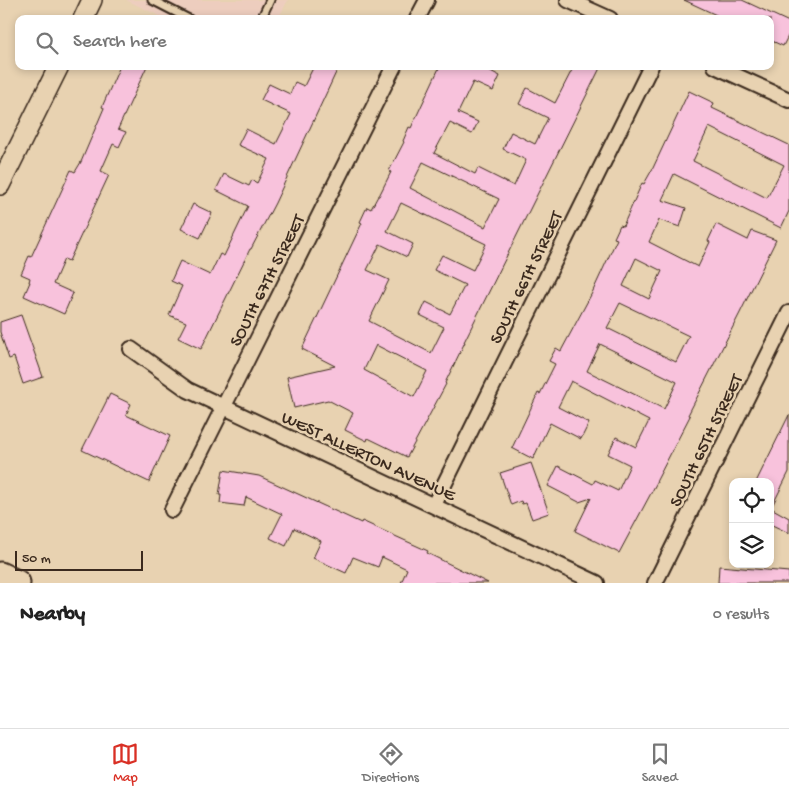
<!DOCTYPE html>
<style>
:root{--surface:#fff;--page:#f6f6f6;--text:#222;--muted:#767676;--line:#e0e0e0;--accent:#d93025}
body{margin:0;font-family:"Gochi Hand",sans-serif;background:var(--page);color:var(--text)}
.controls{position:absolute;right:15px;bottom:15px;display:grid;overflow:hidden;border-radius:10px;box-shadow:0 2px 8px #0003}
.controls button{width:45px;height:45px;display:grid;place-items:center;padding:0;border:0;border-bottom:1px solid var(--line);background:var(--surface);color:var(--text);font:25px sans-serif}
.scale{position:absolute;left:15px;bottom:12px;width:128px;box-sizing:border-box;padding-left:5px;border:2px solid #3b2a1e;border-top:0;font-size:14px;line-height:18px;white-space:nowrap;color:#3b2a1e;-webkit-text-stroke:4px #e8d2b1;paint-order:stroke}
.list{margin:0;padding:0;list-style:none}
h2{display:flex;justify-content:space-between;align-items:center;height:65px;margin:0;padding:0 20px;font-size:21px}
h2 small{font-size:16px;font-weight:400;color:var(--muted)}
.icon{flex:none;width:28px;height:28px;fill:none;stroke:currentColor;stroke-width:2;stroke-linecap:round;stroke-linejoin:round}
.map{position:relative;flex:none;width:789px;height:583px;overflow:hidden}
.search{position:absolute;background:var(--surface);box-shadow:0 2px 8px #0003;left:15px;right:15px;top:15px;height:55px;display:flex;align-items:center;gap:12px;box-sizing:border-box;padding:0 18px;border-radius:10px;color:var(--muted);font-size:19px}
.sheet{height:145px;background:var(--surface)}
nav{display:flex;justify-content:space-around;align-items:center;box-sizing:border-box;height:70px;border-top:1px solid var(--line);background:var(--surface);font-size:14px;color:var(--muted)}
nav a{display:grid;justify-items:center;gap:2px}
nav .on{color:var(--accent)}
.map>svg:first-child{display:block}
.built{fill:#edcdbe}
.building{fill:#f8c2dc;stroke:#3b2a1e;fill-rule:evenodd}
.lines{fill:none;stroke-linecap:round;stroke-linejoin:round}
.lane-casing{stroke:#3b2a1e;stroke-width:11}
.street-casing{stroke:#3b2a1e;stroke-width:18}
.secondary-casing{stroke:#3b2a1e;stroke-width:22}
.highway-casing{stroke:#3b2a1e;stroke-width:29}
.lane{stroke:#e8d2b1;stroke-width:7}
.street{stroke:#e8d2b1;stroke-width:14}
.secondary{stroke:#e8d2b1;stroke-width:19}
.highway{stroke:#e8d2b1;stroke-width:25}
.labels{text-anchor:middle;stroke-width:5;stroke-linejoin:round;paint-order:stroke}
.street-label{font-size:18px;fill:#3b2a1e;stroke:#e8d2b1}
</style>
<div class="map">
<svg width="789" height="583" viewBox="0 0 789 583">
<rect width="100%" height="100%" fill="#e8d2b1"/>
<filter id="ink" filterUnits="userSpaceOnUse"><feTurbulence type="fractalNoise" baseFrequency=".02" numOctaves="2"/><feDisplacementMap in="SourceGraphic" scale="10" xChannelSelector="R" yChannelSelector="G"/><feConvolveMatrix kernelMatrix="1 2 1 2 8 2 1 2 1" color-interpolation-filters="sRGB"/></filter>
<g filter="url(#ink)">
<path class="built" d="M126,0H288L278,19H166Z"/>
<path class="building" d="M684,0H742L789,22V34L783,46L770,40V19H725Z
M120,66H147L118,129L126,132L119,147L113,144L101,171L109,175L69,261L64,259L53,284L73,293L64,314L24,296L30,282H29L30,278L21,274L29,256L31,257L71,170L75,172L81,162L104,108L102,107Z
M314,66H339L275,203L251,249H250L201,349L178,338L186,322L169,315L182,286L171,281L180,261L210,275L220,254L224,256L248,206L216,190L224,174L249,186L252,180L257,183L269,159L238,145L246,129L276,144L291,114L261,100L269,84L290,94L295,82L304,86Z
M440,66H481L500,76L493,91L473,82L458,113L478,122L472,134L450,123L434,153L475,174L478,168L514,186L526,160L503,149L511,132L535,144L548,118L519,104L527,88L555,103L574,66H601L464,342H465L445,383L446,384L407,457L368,438L367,441L345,430L353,413L328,400L294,408L287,377L335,366L302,349L362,223L360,222L367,207L371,209L378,196H379L391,172L389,171L404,142L403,141L409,127L411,128ZM423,162L499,199L485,227L410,188ZM401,203L486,244L473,270L442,255L434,270L465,285L450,314L426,302L420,315L444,327L431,353L369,321L389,280L367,270L380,244L407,257L413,244L387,231ZM376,345L427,371L414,397L364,370Z
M689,91L714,103L712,108L789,145V211L781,228L674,174L662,200L686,208L680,227L659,220L649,242L698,267L710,242L708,241L716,224L748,240L752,231L776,240L740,313L688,415L690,416L656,482H657L619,553L575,531L591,498L579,502L548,486L558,466L593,484L595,480L618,491L630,465L608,454L616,437L636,447L649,421L571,381L558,407L589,423L581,439L550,423L533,459L512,448L538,393L540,394L555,364L549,361L556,348L561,351L592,293L617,239L614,238L620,225L623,226L642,183L644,184L653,168ZM709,127L784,165L767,198L693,161ZM636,258L662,271L649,299L623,286ZM620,303L689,336L676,362L607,328ZM600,344L677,382L664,409L587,371Z
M193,204L212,213L200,238L181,229Z
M21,315L43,377L23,384L14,357L9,359L0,332V322Z
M110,394L131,404L126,415L170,436L149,482L82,450Z
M789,415V472L771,508L789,518V533L770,524V482H756Z
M531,463L549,513L532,519L526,503L522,504L521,501L511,505L500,473Z
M223,470L259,476L361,523L362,521L428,551L427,553L488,583H401L407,569L382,557L378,567L353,557L346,573L313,558L321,541L294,528L286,546L270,538L282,514L246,497L244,506L220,503L221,495H219Z
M719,566L789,572V583H718Z"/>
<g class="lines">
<g class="lane-casing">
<path id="lane" d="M152,0L189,19
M261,19L270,0"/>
</g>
<g class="street-casing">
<path id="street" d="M568,0L610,19
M417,19L427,0
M715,66L789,100
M131,349L188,390L597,583
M434,505L651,66
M172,510L394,66
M655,583L789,313"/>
</g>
<g class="secondary-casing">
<path id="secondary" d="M83,19L92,0
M0,185L59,66"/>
</g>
<g class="highway-casing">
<path id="highway" d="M0,575L17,583"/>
</g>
<use href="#lane" class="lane"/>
<use href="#street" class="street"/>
<use href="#secondary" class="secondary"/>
<use href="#highway" class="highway"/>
</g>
</g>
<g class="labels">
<g class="street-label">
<text transform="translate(525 277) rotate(-64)" y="6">SOUTH 66TH STREET</text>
<text transform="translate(266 280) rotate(-63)" y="6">SOUTH 67TH STREET</text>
<text transform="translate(705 440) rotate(-64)" y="6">SOUTH 65TH STREET</text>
<text transform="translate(369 455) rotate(25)" y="6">WEST ALLERTON AVENUE</text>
</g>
</g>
</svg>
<div class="controls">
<button><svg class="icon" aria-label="locate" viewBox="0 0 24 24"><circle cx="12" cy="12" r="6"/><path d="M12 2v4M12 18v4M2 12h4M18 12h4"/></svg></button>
<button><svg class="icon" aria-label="layers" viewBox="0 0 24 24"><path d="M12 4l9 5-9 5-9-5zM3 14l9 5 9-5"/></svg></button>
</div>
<div class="scale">50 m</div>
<div class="search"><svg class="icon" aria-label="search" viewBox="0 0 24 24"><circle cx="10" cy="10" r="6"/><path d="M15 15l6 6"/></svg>Search here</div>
</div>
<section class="sheet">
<h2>Nearby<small>0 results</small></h2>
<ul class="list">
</ul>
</section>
<nav>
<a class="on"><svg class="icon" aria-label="map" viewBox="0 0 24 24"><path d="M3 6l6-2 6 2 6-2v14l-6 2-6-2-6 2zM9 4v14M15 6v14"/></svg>Map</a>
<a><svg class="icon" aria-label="directions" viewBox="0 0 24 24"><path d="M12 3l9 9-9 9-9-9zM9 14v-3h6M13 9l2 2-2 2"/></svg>Directions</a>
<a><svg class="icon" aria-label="saved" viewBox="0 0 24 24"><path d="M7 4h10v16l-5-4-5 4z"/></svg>Saved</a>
</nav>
